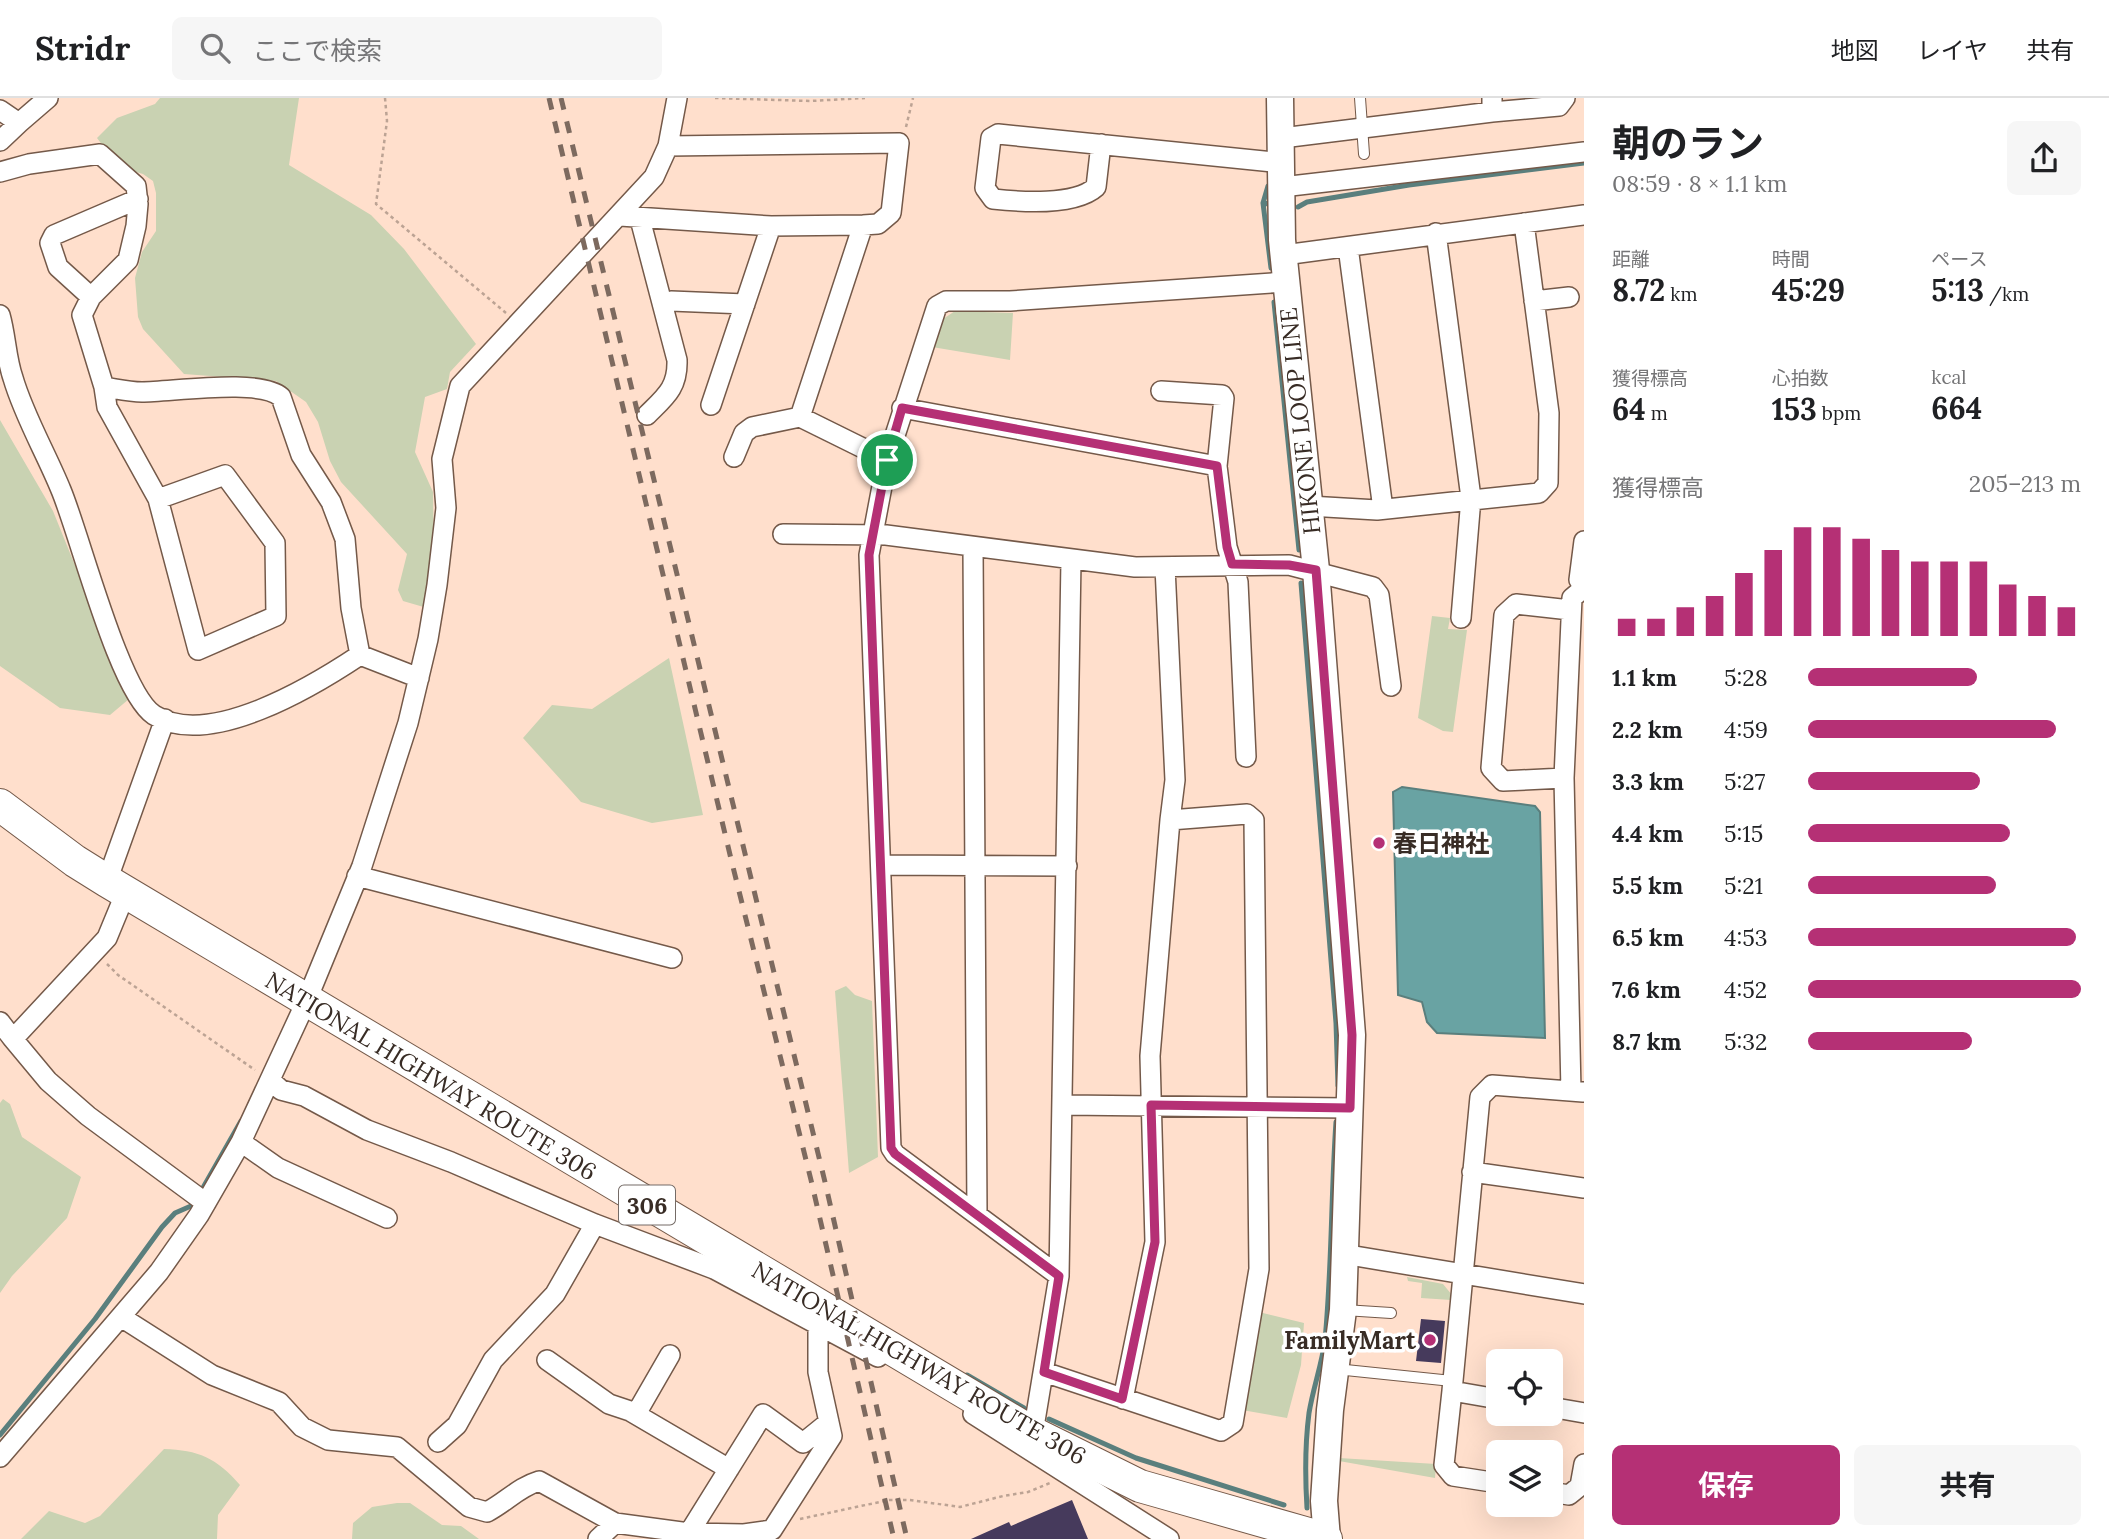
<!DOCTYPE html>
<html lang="ja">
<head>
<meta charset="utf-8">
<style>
  body { margin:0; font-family:Lora,"Noto Sans JP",serif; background:#f6f6f6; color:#202124; height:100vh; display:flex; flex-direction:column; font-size:26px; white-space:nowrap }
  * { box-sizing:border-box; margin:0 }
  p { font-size:23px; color:#757577 }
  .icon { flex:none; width:38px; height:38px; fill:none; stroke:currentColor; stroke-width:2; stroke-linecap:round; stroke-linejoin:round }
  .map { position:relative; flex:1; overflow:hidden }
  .sheet { display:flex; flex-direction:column; background:#fff; width:525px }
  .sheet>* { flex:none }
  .fabs { position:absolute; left:1486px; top:1251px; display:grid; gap:14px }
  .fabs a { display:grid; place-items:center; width:77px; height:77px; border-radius:10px; background:#fff; box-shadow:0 7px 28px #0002; font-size:35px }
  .pin { position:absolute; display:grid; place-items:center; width:60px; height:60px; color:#fff; margin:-30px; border:4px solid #fff; border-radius:50%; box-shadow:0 2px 7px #0007 }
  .round { display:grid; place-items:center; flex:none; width:74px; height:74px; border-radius:10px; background:#f6f6f6 }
  .overview { display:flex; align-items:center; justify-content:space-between; height:119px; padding:0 28px }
  h1 { font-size:38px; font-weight:700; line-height:52px }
  .figures { display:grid; grid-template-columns:repeat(3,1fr); gap:10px; height:119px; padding:7px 28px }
  .figures div { display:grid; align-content:center }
  .figures b { font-size:30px; font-weight:700 }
  .figures small { font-size:19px; font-weight:400 }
  .figures p { font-size:19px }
  .chart { height:196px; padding:14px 28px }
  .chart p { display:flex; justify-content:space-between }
  .chart svg { width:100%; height:126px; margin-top:7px; stroke:#b53075; stroke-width:6 }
  .action { display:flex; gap:14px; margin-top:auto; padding:14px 28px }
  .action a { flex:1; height:80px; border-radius:10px; background:#b53075; color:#fff; font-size:28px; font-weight:700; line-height:80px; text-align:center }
  .action a+a { background:#f6f6f6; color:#202124 }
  ul { padding:0 28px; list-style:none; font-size:23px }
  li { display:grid; grid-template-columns:112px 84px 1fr; align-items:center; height:52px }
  li i { height:18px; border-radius:9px; background:#b53075 }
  header { display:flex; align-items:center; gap:42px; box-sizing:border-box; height:98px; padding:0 35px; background:#fff; border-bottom:2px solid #e0e0e0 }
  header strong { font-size:33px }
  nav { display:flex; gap:38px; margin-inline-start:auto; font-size:24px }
  .search { width:490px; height:63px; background:#f6f6f6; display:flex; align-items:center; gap:18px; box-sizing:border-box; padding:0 24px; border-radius:10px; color:#757577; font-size:26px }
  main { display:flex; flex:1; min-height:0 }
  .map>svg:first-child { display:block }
  .green { fill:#c9d2b2 }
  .water { fill:#69a3a3; stroke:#5a7f7d; stroke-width:2 }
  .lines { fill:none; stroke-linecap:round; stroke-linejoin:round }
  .stream { stroke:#5a7f7d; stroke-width:5 }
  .building { fill:#463a5c }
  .service-casing { stroke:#745949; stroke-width:12 }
  .minor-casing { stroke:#745949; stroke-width:22 }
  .secondary-casing { stroke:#745949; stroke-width:29 }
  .trunk-casing { stroke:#745949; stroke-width:34 }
  .path { stroke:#bca394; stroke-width:2.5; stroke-dasharray:3.5 3.5; stroke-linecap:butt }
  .service { stroke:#fff; stroke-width:10 }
  .minor { stroke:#fff; stroke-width:19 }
  .secondary { stroke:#fff; stroke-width:26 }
  .trunk { stroke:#fff; stroke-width:32 }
  .rail { stroke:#7d6a5f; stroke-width:5; stroke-dasharray:12 12; stroke-linecap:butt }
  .route-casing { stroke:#fff; stroke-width:14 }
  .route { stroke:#b53075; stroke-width:9 }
  .poi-dot { fill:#b53075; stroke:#fff; stroke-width:2.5 }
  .labels { text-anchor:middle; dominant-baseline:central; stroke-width:7; stroke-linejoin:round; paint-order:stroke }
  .shield { fill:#fff; stroke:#746b66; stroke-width:2 }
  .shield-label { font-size:23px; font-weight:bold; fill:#382c25 }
  .street-label { font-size:24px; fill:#382c25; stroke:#fff }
  .poi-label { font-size:24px; font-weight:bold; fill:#382c25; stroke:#fff; text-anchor:start }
</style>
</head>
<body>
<header>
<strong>Stridr</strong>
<div class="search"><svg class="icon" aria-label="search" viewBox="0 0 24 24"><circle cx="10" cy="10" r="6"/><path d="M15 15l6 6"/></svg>ここで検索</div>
<nav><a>地図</a><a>レイヤ</a><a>共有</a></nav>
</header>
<main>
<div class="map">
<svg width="1584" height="1441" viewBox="0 0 1584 1441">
  <rect width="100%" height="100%" fill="#ffdfcc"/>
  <path class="green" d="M 160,0 L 299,0 L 289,67 L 371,117 L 404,151 L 476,246 L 450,274 L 447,291 L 425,299 L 415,354 L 433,394 L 434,456 L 427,510 L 403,503 L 398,492 L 407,456 L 341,384 L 330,363 L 318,324 L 306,304 L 276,283 L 184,276 L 143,231 L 138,219 L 135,180 L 142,154 L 156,133 L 156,95 L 153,83 L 143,76 L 119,69 L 97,40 L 117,20 L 155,6 Z
    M 955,213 L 1013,215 L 1010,262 L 932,249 L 943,221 Z
    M 0,322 L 53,413 L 129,601 L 110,617 L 60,610 L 0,568 Z
    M 1432,518 L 1450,520 L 1448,531 L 1467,532 L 1453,634 L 1443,633 L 1418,620 Z
    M 669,560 L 703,717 L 652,725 L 581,704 L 523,640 L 552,607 L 592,611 Z
    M 846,888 L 855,897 L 872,903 L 878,1059 L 849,1075 L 835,893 Z
    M 3,1001 L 10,1006 L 22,1039 L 81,1079 L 67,1120 L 12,1178 L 0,1195 L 0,1005 Z
    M 1407,1179 L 1443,1186 L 1452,1197 L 1451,1202 L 1421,1200 L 1422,1185 L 1408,1183 Z
    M 1259,1214 L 1304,1225 L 1301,1267 L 1287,1320 L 1242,1312 Z
    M 164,1351 C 198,1352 217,1360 240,1387 L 218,1417 L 217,1441 L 21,1441 L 49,1413 L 85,1425 L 100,1418 Z
    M 1339,1360 L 1436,1366 L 1435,1380 L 1339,1363 Z
    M 397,1405 L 410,1405 L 442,1427 L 461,1428 L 479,1441 L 352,1441 L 353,1425 L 372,1409 Z"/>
  <path class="water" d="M 1402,689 L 1535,708 L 1540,714 L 1545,940 L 1437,935 L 1427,924 L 1422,904 L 1398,897 L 1393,694 Z"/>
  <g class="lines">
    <path class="stream" d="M 1263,105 L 1268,88
      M 1269,106 L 1263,105 L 1271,170
      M 1298,109 L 1307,104 L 1409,87 L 1584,65
      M 1274,204 L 1299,452
      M 1301,485 L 1336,925 L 1338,988
      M 967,1277 L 1024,1310
      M 1049,1321 L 1136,1360 L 1284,1407
      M 0,1337 L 95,1221 L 162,1129 L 175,1115 L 191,1108 L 196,1102 L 241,1023
      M 1307,1410 C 1305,1378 1305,1346 1309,1315 C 1313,1290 1322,1266 1325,1242 C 1332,1169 1331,1096 1336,1024"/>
  </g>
  <path class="building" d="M 1421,1221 L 1445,1223 L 1441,1265 L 1416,1263 Z
    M 1072,1402 L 1088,1441 L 971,1441 L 1009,1424 L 1011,1428 Z"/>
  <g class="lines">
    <g class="service-casing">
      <path id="service" d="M 1360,0 L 1364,56
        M 1344,1212 L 1391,1215
        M 1336,1271 L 1452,1283"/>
    </g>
    <g class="minor-casing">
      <path id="minor" d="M 1492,0 L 1492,14 L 1559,8 L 1565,0
        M 0,12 L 19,25 L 0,43
        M 19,25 L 48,0
        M 1282,40 L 1492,14
        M 1101,46 L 1096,89 C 1075,108 1020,104 993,101 L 985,90 L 991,40 L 998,36 L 1283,65
        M 0,74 L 29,66 L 100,56 L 136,88 L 138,106 L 136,128 L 128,162 L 91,199 L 82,217 L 104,289 C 117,291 129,294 142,294 C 172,294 260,280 281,299 L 301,357 L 331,404 L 345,441 L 351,510 L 360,557
        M 1282,89 L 1584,54
        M 620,118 L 771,128 L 863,127 L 878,126 L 891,115 L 899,45 L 668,48
        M 640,121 L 677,262 C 678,290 665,299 647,317
        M 863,127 L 800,319 L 887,362
        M 1436,135 L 1471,400 L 1461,520
        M 1348,149 L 1383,411
        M 1284,157 L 1584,117
        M 91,199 L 58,169 L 50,145 L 54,137 L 138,101
        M 671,203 L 745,206
        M 1534,203 L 1569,199
        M 0,217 C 6,238 6,260 13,280 C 24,318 46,355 61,392 C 80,437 119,594 154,617 C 209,652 315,587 360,557
        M 104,289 L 107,309 L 158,401 L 198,552 L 276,518 L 275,445 L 225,377 L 158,401
        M 1161,293 L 1222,297 L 1224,300 L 1217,368
        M 711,307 L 771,128
        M 902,310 L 1217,368 L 1227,449 L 1238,484 L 1246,659
        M 734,359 L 744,335 L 752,329 L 800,319
        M 1309,408 L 1377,412 L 1539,395 L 1548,385 L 1549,315 L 1524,125
        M 783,436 L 886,437 L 1135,469 L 1289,467 L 1373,489 L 1379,497 L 1391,588
        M 1584,443 L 1579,482 L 1584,489
        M 973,449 L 977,1117
        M 360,557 L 419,580
        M 1564,680 L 1503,683 L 1491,670 L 1504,517 L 1516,506 L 1570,512
        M 881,767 L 1067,768
        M 357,778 L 672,860
        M 107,783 L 165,621
        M 0,924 L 13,941 L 107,840 L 126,794
        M 13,941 L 48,983 L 88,1018 L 206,1105
        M 270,982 L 281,992 L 304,998 L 367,1032 L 451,1064 L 595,1126 L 714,1171 L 878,1259
        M 1571,993 L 1564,680 L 1572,500 L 1584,490
        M 1064,1007 L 1350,1010
        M 241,1044 L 278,1070 L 387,1120
        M 1472,1074 L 1584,1090
        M 1343,1156 L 1584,1196
        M 1059,1178 L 895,1056 L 891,1050 L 869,457 L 887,362 L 937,208 L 946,203 L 1010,203 L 1286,184
        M 121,1219 L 212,1277 L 279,1304 L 302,1329 L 328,1342 L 397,1349 L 469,1409 L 487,1414 C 506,1404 519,1389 539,1383 L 615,1425 L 689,1435 L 744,1436 L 772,1432 L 832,1338 L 818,1274 L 818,1228
        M 547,1262 L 609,1306 L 630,1313 L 729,1371
        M 1044,1274 L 1221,1333 L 1233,1325 L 1259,1171 L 1254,722 L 1247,716 L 1170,722 L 1175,682 L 1165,469
        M 1452,1293 L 1444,1367 L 1453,1378 L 1498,1385
        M 1123,1301 L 1155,1144 L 1150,958 L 1170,722
        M 1498,1301 L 1452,1293 L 1480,999 L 1492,987 L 1583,994
        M 1550,1309 L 1584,1315
        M 636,1316 L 670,1257
        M 973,1316 L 1169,1441
        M 1033,1335 L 1059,1178 L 1071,462
        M 438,1344 L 457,1327 L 493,1262 L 555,1196 L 595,1126
        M 0,1359 L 159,1174 L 199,1117 L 241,1044 L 306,904 L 362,768 L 408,625 L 428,541 L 437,487 L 446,410 L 442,361 L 460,288 L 654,79 L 668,48 L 677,0
        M 1550,1394 L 1569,1397 L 1580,1388 L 1584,1366
        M 689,1435 L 763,1316 L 803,1345 L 829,1324
        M 598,1441 L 615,1425"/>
    </g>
    <g class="secondary-casing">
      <path id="secondary" d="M 1280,0 L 1282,142 L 1316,472 L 1352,937 L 1343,1212 L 1330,1312 L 1324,1403 L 1327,1441"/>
    </g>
    <g class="trunk-casing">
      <path id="trunk" d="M 0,707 L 75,763 L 107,783 L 1033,1335 L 1140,1388 L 1326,1441"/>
    </g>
    <path class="path" d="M 385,0 L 387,23 L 376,106 L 506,215
      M 715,0 L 810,3 L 865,0
      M 906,29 L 913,0
      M 107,866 L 118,877 L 255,972
      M 800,1421 L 889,1402 L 910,1402 L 960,1409 L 1003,1398 L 1028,1394 L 1050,1385"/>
    <use href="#service" class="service"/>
    <use href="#minor" class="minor"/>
    <use href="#secondary" class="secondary"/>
    <use href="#trunk" class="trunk"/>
    <path class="rail" d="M 549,0 L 732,765 L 811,1082 L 894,1441
      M 561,0 L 825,1084 L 907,1441"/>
  </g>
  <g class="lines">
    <g class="route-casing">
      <path id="route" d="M 902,310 L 1217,368 L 1227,449 L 1232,466 L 1289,467 L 1316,472 L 1352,937 L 1350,1010 L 1151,1007 L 1155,1144 L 1122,1301 L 1044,1274 L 1059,1178 L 895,1056 L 891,1050 L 869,457 L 887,362 Z"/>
    </g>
    <use href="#route" class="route"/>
  </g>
  <g class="poi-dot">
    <circle cx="1379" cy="745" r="7"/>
    <circle cx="1430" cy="1242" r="7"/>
  </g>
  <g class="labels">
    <rect class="shield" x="619" y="1087.5" width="56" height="39" rx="5"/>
    <g class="shield-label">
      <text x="647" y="1107">306</text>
    </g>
    <g class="street-label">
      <text transform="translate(1300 323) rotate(-96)">HIKONE LOOP LINE</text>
      <text transform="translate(431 978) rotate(31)">NATIONAL HIGHWAY ROUTE 306</text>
      <text transform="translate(919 1265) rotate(30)">NATIONAL HIGHWAY ROUTE 306</text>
    </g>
    <g class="poi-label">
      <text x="1393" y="745">春日神社</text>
      <text x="1416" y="1242" text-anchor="end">FamilyMart</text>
    </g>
  </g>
</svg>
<div class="fabs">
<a><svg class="icon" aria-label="locate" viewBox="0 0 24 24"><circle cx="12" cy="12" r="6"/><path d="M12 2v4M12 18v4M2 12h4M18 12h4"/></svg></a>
<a><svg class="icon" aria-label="layers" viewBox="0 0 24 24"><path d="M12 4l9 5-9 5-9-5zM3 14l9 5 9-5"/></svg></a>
</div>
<div class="pin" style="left:887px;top:362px;background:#1e9e55"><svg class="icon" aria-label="arrive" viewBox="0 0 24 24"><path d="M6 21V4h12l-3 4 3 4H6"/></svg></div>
</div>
<section class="sheet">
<div class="overview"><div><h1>朝のラン</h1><p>08:59 · 8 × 1.1 km</p></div><a class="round"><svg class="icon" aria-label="share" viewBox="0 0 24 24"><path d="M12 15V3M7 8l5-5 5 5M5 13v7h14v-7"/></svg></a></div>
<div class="figures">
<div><p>距離</p><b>8.72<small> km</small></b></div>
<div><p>時間</p><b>45:29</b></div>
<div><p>ペース</p><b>5:13<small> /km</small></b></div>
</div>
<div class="figures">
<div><p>獲得標高</p><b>64<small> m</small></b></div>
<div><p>心拍数</p><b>153<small> bpm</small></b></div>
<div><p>kcal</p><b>664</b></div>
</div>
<div class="chart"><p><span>獲得標高</span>205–213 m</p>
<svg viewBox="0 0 160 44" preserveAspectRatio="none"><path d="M5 44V38M15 44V38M25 44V34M35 44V30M45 44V22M55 44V14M65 44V6M75 44V6M85 44V10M95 44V14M105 44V18M115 44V18M125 44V18M135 44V26M145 44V30M155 44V34"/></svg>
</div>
<ul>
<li><b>1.1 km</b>5:28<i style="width:62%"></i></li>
<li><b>2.2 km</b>4:59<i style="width:91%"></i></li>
<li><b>3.3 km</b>5:27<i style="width:63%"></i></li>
<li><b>4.4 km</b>5:15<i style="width:74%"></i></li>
<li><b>5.5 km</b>5:21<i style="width:69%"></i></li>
<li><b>6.5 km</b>4:53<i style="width:98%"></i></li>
<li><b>7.6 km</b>4:52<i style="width:100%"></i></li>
<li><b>8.7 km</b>5:32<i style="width:60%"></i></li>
</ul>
<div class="action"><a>保存</a><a>共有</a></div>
</section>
</main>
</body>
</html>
